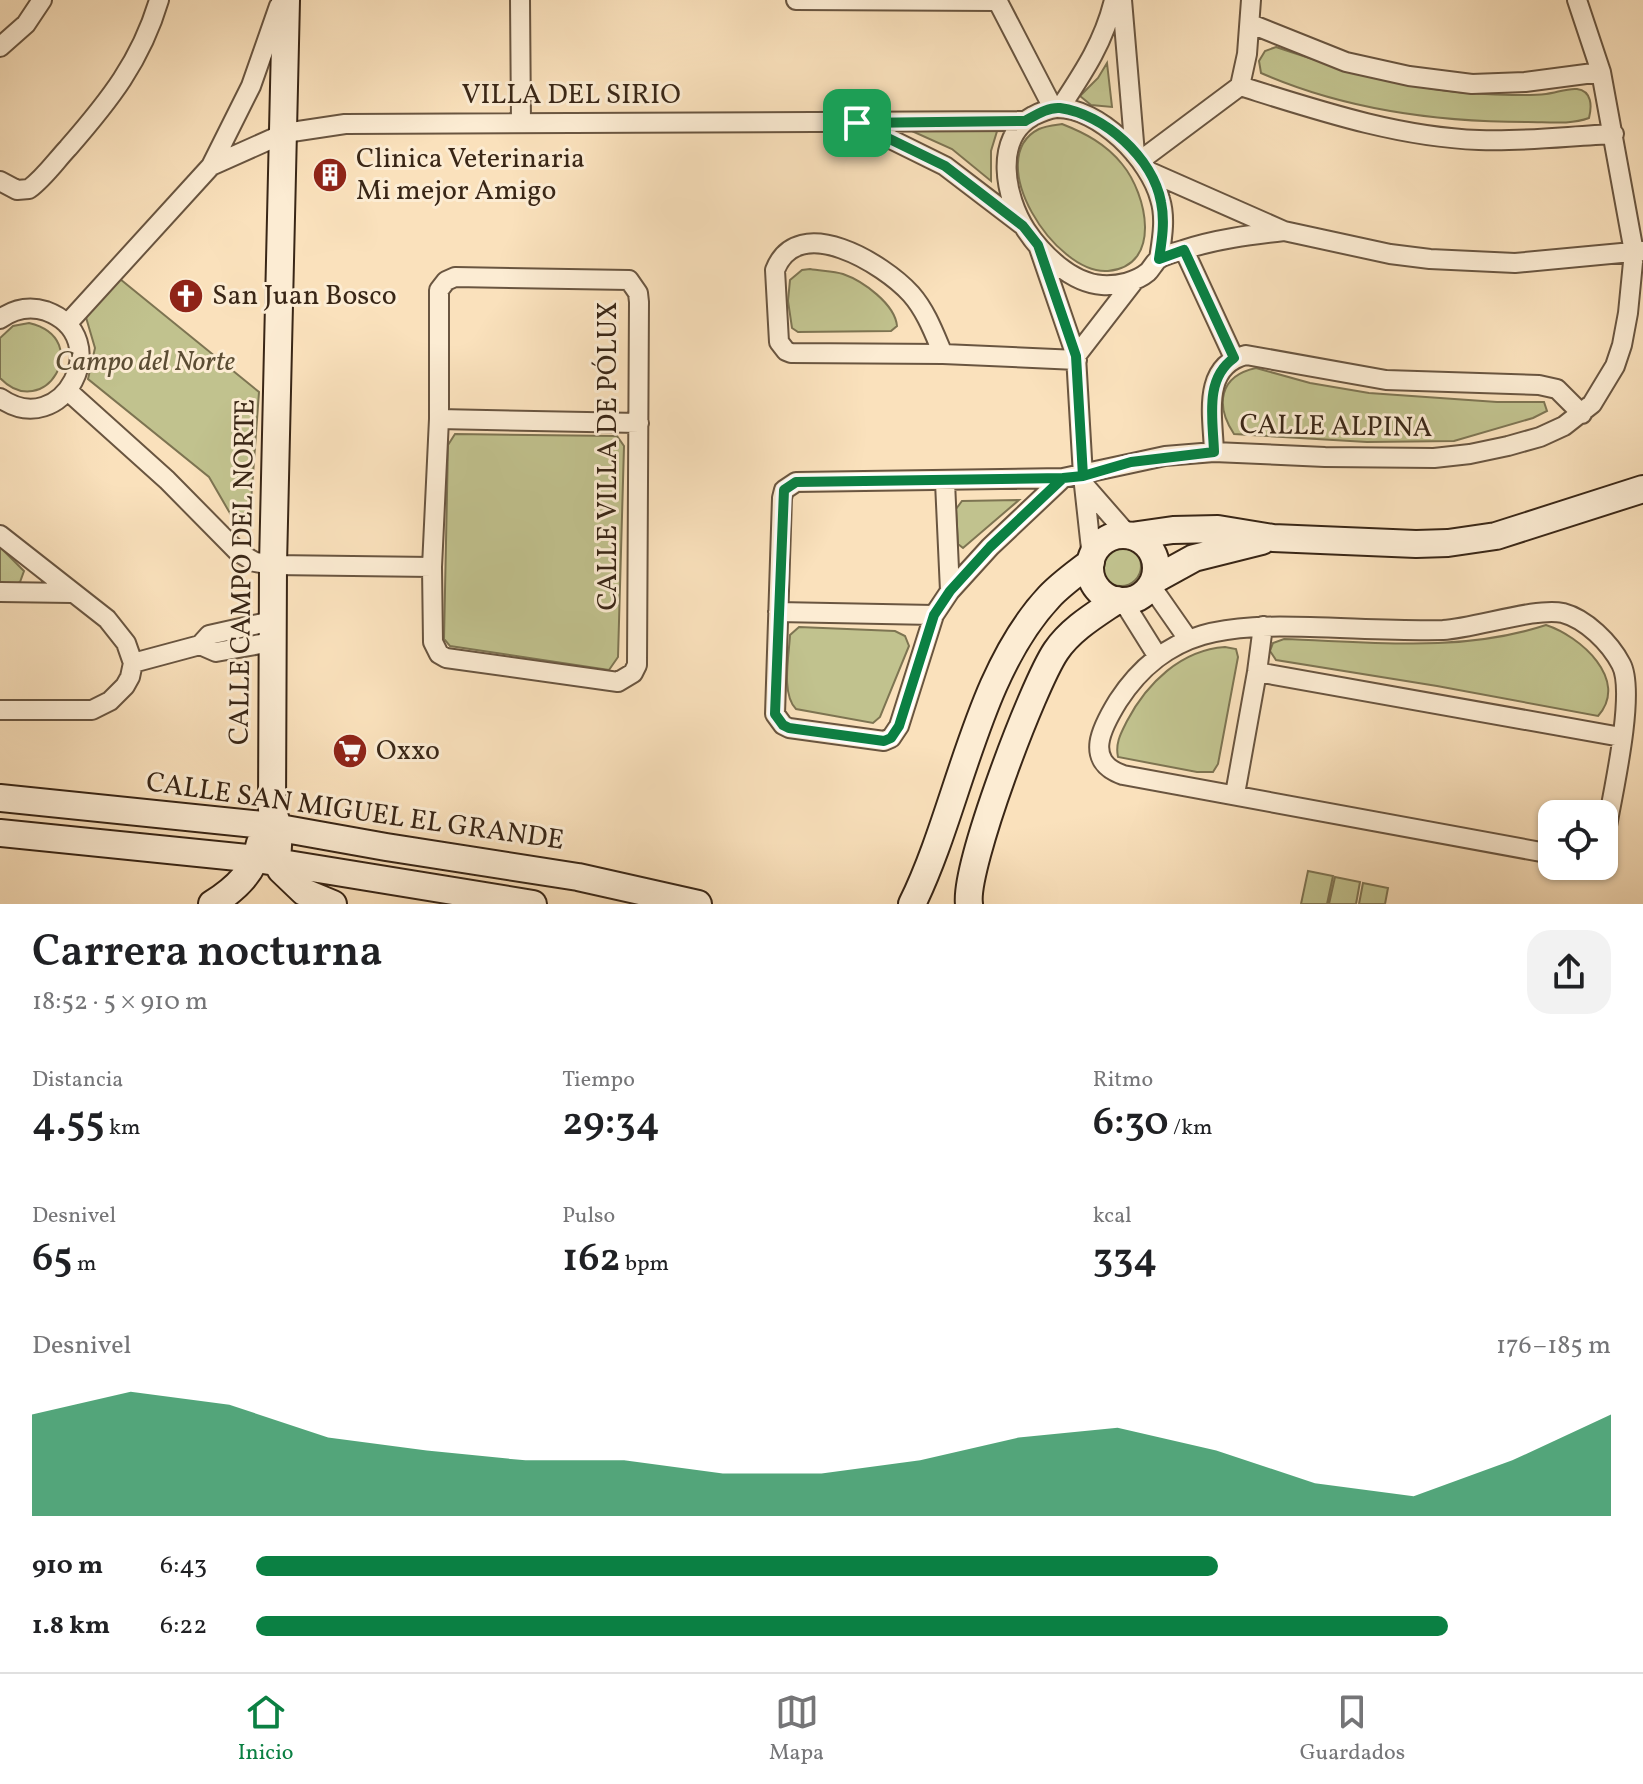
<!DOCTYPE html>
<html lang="es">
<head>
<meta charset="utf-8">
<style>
  body { margin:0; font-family:Vollkorn,serif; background:#f2f2f2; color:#202124; height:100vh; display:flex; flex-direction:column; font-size:30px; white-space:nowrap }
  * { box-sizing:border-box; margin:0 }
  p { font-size:26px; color:#757577 }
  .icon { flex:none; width:44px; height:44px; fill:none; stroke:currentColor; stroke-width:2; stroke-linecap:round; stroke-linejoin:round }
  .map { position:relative; height:904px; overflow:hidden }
  .sheet { display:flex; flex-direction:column; background:#fff; flex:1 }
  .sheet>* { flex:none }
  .buttons { position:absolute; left:1538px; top:800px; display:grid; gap:16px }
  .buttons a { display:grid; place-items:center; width:80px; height:80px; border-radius:16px; background:#fff; box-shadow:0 2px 6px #0004; font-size:40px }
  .pin { position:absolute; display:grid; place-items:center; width:68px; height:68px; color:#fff; margin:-34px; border-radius:16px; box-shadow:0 4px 12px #0006 }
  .round { display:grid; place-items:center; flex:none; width:84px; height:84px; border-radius:24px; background:#f2f2f2 }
  .headline { display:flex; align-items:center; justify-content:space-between; height:136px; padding:0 32px }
  h1 { font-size:44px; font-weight:600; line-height:60px }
  .figures { display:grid; grid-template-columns:repeat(3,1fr); gap:12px; height:136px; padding:8px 32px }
  .figures div { display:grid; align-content:center }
  .figures b { font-size:40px; font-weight:600 }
  .figures small { font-size:22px; font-weight:400 }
  .figures p { font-size:22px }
  .chart { height:224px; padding:16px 32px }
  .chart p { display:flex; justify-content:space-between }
  .chart svg { width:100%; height:144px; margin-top:8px; fill:#0b8043; opacity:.7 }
  ul { padding:0 32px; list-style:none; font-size:26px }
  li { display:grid; grid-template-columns:128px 96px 1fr; align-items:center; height:60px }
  li i { height:20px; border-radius:10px; background:#0b8043 }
  .tabs { display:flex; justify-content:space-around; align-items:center; height:112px; border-top:2px solid #e0e0e0; background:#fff; font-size:22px; color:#757577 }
  .tabs a { display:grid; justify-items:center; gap:4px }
  .tabs .current { color:#0b8043 }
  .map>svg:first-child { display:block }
  .green { fill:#c1c28e; stroke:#7d7452; stroke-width:2 }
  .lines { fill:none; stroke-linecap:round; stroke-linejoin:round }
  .street-casing { stroke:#695540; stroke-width:22 }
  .secondary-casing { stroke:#392616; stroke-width:30 }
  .street { stroke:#fcecd3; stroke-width:18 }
  .secondary { stroke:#fcecd3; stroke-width:26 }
  .route-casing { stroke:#fff; stroke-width:16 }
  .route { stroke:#0b8043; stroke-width:10 }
  .labels { text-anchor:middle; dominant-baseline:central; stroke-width:6; stroke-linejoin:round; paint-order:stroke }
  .street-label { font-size:28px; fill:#392616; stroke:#fcecd3 }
  .poi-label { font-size:28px; fill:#392616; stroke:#fcecd3; text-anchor:start }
  .park-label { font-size:28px; font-style:italic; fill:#5b4d34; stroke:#fcecd3 }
</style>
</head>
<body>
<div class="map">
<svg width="1643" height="904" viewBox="0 0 1643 904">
  <rect width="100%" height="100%" fill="#fae1bc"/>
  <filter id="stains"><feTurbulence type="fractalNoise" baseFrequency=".0025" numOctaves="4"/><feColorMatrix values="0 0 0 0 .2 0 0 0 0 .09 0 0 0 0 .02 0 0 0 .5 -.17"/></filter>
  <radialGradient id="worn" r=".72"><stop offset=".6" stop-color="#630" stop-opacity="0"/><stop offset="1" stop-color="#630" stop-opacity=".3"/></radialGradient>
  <path class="green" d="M 1276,47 C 1344,70 1413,91 1485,94 C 1505,95 1526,96 1546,94 C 1556,93 1567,88 1577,89 C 1592,91 1592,106 1589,118 C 1570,125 1548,122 1528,122 C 1439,122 1343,109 1261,73 L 1259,61 L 1265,51 Z
    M 1107,63 L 1112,107 L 1091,105 L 1080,96 L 1098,78 Z
    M 1062,124 C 1085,133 1106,144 1122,164 C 1147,194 1163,266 1108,271 C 1055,275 981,158 1039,129 C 1045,126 1055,125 1062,124 Z
    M 903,127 L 998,128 L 991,151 L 991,181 L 952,149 Z
    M 810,269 C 821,271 833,271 843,274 C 863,281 895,304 897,326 L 891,331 L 798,332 L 792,328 L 788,301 L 790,280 L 802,270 Z
    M 120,279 L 259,392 L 251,502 L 246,513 L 231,515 L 209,477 L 88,379 L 95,348 L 85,314 Z
    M 29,323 C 96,339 44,424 0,378 L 0,338 L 13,326 Z
    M 1256,368 L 1310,383 L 1369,393 L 1497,402 L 1544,402 L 1547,411 L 1533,418 L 1454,441 L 1367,442 L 1234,434 C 1215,405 1219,376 1256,368 Z
    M 455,434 L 617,436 L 624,446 L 618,657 L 609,670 L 450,646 L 444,639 L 448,445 Z
    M 1019,500 L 963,548 L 958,544 L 956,509 L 962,501 Z
    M1101 566a20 20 0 1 1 40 0a20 20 0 1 1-40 0Z
    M 0,547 L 24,571 L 20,582 L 6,589 L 0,588 Z
    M 1546,625 C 1580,636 1630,680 1598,716 L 1437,686 L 1276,660 L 1270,651 L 1273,643 L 1284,639 C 1371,642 1461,653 1546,625 Z
    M 799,627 L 895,631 L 905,636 L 909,646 L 880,717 L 873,723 L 796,709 C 781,694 789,656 790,635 Z
    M 1225,647 L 1236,649 L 1238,657 L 1218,764 L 1213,772 L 1197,772 L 1118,757 C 1115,743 1121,733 1127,721 C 1147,683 1181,650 1225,647 Z
    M 1308,871 L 1333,876 L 1327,904 L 1301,904 Z
    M 1335,877 L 1360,882 L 1356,904 L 1329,904 Z
    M 1363,883 L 1388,888 L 1385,904 L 1359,904 Z"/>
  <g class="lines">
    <g class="street-casing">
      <path id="street" d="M 520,0 L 521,123
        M 796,0 L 997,1
        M 997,0 L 1053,108
        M 1122,0 L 1135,154
        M 1251,24 L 1346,62 L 1409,76 L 1472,84 L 1525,82 L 1601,72
        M 0,47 L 26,24 L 42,0
        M 1240,86 C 1317,110 1397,137 1479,140 C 1523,142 1569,136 1614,134
        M 1060,108 C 1083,73 1104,42 1114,0
        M 864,126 L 945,166 L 1021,224
        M 1141,160 L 1240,86 L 1247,54 L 1251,0
        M 211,166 L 285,133 L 345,124 L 1025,121
        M 1148,171 L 1284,231 L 1390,254 L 1430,259 L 1515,263 L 1643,251
        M 0,181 L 17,190 L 29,189 C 44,178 55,162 68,148 C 109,101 141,61 159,0
        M 1039,248 L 1076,356 L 1083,476 L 1092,558
        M 1184,250 L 1234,358
        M 1159,259 C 1162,239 1166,218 1160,199 C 1150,160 1099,107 1056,108 C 1048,109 1041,112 1033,116 C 993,138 1005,198 1026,230 C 1042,254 1071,283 1102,285 C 1118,286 1136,282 1148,272 C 1152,268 1155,261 1160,258 C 1166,255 1176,252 1183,250 C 1216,239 1250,235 1284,231
        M 0,319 C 14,309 30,306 46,311 C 117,337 63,442 0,398
        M 67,324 L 211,166 L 251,86 L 279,6
        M 943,354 C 934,333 926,311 911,294 C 884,264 798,211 775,270 L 779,342 L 786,351 L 791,353 L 943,354 L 1077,360
        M 1076,356 L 1134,281
        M 68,391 L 167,480 L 238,552 L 255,562 L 273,565 L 432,567 L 433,642 L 439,654 L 446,658 L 618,682 L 633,673 L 637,665 L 639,302 L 638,293 L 629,280 L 455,277 L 446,281 L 439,290 L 439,419 L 432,567
        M 439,419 L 639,423
        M 1214,452 C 1213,417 1201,366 1246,355 L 1386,380 L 1539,385 L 1557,389 L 1582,414
        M 1063,478 L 990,547 L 950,591 L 934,615 L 899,726 L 891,738 L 884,741 L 789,728 L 783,725 L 775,714 L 782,498 L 784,490 L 796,482 L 1063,478 L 1165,456 L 1214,452 L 1325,457 L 1434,458 L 1470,454 L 1508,446 L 1540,437 L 1564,426 L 1592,404 L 1615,366 L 1622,345 L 1628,313 L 1634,252 L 1601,72 L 1577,0
        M 945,482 L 950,591
        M 1086,487 L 1128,535
        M 0,535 L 107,619 L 126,643 L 133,663 L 130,677 L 125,686 L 110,701 L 92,710 L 0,710
        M 1151,586 L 1188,639
        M 0,592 L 72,593
        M 1123,601 L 1158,657
        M 778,612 L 934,615
        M 200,645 L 209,635 L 272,621
        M 133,663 L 200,645 L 216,652 L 272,642
        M 1257,672 L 1621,737
        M 1235,794 L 1257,672 L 1263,626
        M 1552,854 L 1123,775 C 1083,761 1102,727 1118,701 C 1167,626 1230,625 1310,627 C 1354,628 1399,631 1443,630 C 1476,628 1536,607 1563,613 C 1586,619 1610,643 1621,664 C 1637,693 1610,806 1604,842"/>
    </g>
    <g class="secondary-casing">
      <path id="secondary" d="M 286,0 L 273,565 L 272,810 L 279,828 L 277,863 L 281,870 L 304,892 L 333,904
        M1090 568a33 33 0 1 1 66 0a33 33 0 1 1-66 0Z
        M 1131,536 L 1173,530 L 1218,529 L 1273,538 L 1416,544 L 1448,543 L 1496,536 L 1643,489
        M 1154,580 L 1194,558 L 1262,541
        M 0,798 L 263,825 L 386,847 L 578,877 L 698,904
        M 0,833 L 257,859 L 533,904
        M 212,904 C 237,888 254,872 260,843
        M 912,904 C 959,809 976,675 1049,597 C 1061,584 1077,573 1091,562
        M 969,904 C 964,867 1033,685 1056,651 C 1071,629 1095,615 1117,600"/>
    </g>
    <use href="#street" class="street"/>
    <use href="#secondary" class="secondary"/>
  </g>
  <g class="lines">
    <g class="route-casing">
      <path id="route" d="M 857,123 L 945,166 L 1023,226 L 1038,245 L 1076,356 L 1083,476 L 1063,478 L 990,547 L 950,591 L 934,615 L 899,726 L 891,738 L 884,741 L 789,728 L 783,725 L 775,714 L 784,490 L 796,482 L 1063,478 L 1083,476 L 1131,462 L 1214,452 C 1213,419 1204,379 1234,358 L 1184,250 L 1159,259 C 1162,240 1165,221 1161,202 C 1153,158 1104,114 1060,108 C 1048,107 1036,115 1025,121 L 857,123"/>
    </g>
    <use href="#route" class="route"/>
  </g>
  <defs>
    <g id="building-disc" transform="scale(1.8)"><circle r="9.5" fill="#8f2418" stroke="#fcecd3"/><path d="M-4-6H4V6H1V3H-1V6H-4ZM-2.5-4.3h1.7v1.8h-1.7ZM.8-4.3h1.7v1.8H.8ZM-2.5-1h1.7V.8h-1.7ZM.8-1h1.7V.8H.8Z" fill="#fff"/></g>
    <g id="church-disc" transform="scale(1.8)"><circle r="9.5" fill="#8f2418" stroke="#fcecd3"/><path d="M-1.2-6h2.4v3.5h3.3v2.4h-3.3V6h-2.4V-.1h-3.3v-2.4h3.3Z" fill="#fff"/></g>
    <g id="supermarket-disc" transform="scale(1.8)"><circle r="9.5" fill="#8f2418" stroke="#fcecd3"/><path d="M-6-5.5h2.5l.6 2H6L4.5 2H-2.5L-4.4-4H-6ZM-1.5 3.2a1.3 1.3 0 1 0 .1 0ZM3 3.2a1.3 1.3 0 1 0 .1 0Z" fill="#fff"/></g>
  </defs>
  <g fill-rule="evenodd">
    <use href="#building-disc" x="330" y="175"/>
    <use href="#church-disc" x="186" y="296"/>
    <use href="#supermarket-disc" x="350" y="751"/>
  </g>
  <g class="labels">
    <g class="street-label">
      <text x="571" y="95">VILLA DEL SIRIO</text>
      <text transform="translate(1336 427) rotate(1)">CALLE ALPINA</text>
      <text transform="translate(608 456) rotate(-90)">CALLE VILLA DE PÓLUX</text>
      <text transform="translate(243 572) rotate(-89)">CALLE CAMPO DEL NORTE</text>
      <text transform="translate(355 812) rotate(8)">CALLE SAN MIGUEL EL GRANDE</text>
    </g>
    <g class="poi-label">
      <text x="356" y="159">Clinica Veterinaria<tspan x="356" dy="32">Mi mejor Amigo</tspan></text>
      <text x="212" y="296">San Juan Bosco</text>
      <text x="376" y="751">Oxxo</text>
    </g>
    <g class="park-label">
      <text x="145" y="362">Campo del Norte</text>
    </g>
  </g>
  <rect width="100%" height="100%" filter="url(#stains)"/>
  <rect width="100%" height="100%" fill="url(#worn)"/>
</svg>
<div class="buttons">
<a><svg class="icon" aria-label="locate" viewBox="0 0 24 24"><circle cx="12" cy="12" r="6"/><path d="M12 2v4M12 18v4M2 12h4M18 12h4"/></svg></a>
</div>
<div class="pin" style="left:857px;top:123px;background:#1e9e55"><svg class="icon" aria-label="arrive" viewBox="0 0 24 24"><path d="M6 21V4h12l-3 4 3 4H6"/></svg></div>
</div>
<section class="sheet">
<div class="headline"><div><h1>Carrera nocturna</h1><p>18:52 · 5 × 910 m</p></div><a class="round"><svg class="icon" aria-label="share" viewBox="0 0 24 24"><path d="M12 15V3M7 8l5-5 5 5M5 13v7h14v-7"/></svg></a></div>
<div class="figures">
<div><p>Distancia</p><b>4.55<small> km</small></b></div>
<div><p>Tiempo</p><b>29:34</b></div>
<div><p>Ritmo</p><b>6:30<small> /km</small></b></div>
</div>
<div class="figures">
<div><p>Desnivel</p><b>65<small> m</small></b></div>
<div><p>Pulso</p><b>162<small> bpm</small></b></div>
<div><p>kcal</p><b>334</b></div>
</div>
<div class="chart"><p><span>Desnivel</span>176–185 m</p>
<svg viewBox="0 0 160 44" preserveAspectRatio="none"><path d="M0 44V13L10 6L20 10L30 20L40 24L50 27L60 27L70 31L80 31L90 27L100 20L110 17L120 24L130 34L140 38L150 27L160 13V44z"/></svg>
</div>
<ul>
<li><b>910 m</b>6:43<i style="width:71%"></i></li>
<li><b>1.8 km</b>6:22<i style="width:88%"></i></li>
</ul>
</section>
<nav class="tabs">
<a class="current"><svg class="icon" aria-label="home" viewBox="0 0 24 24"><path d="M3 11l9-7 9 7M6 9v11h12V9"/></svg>Inicio</a>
<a><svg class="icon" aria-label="map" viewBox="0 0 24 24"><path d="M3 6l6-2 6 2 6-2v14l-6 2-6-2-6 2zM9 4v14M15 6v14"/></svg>Mapa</a>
<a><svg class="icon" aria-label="saved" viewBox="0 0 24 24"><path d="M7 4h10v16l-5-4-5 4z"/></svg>Guardados</a>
</nav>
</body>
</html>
